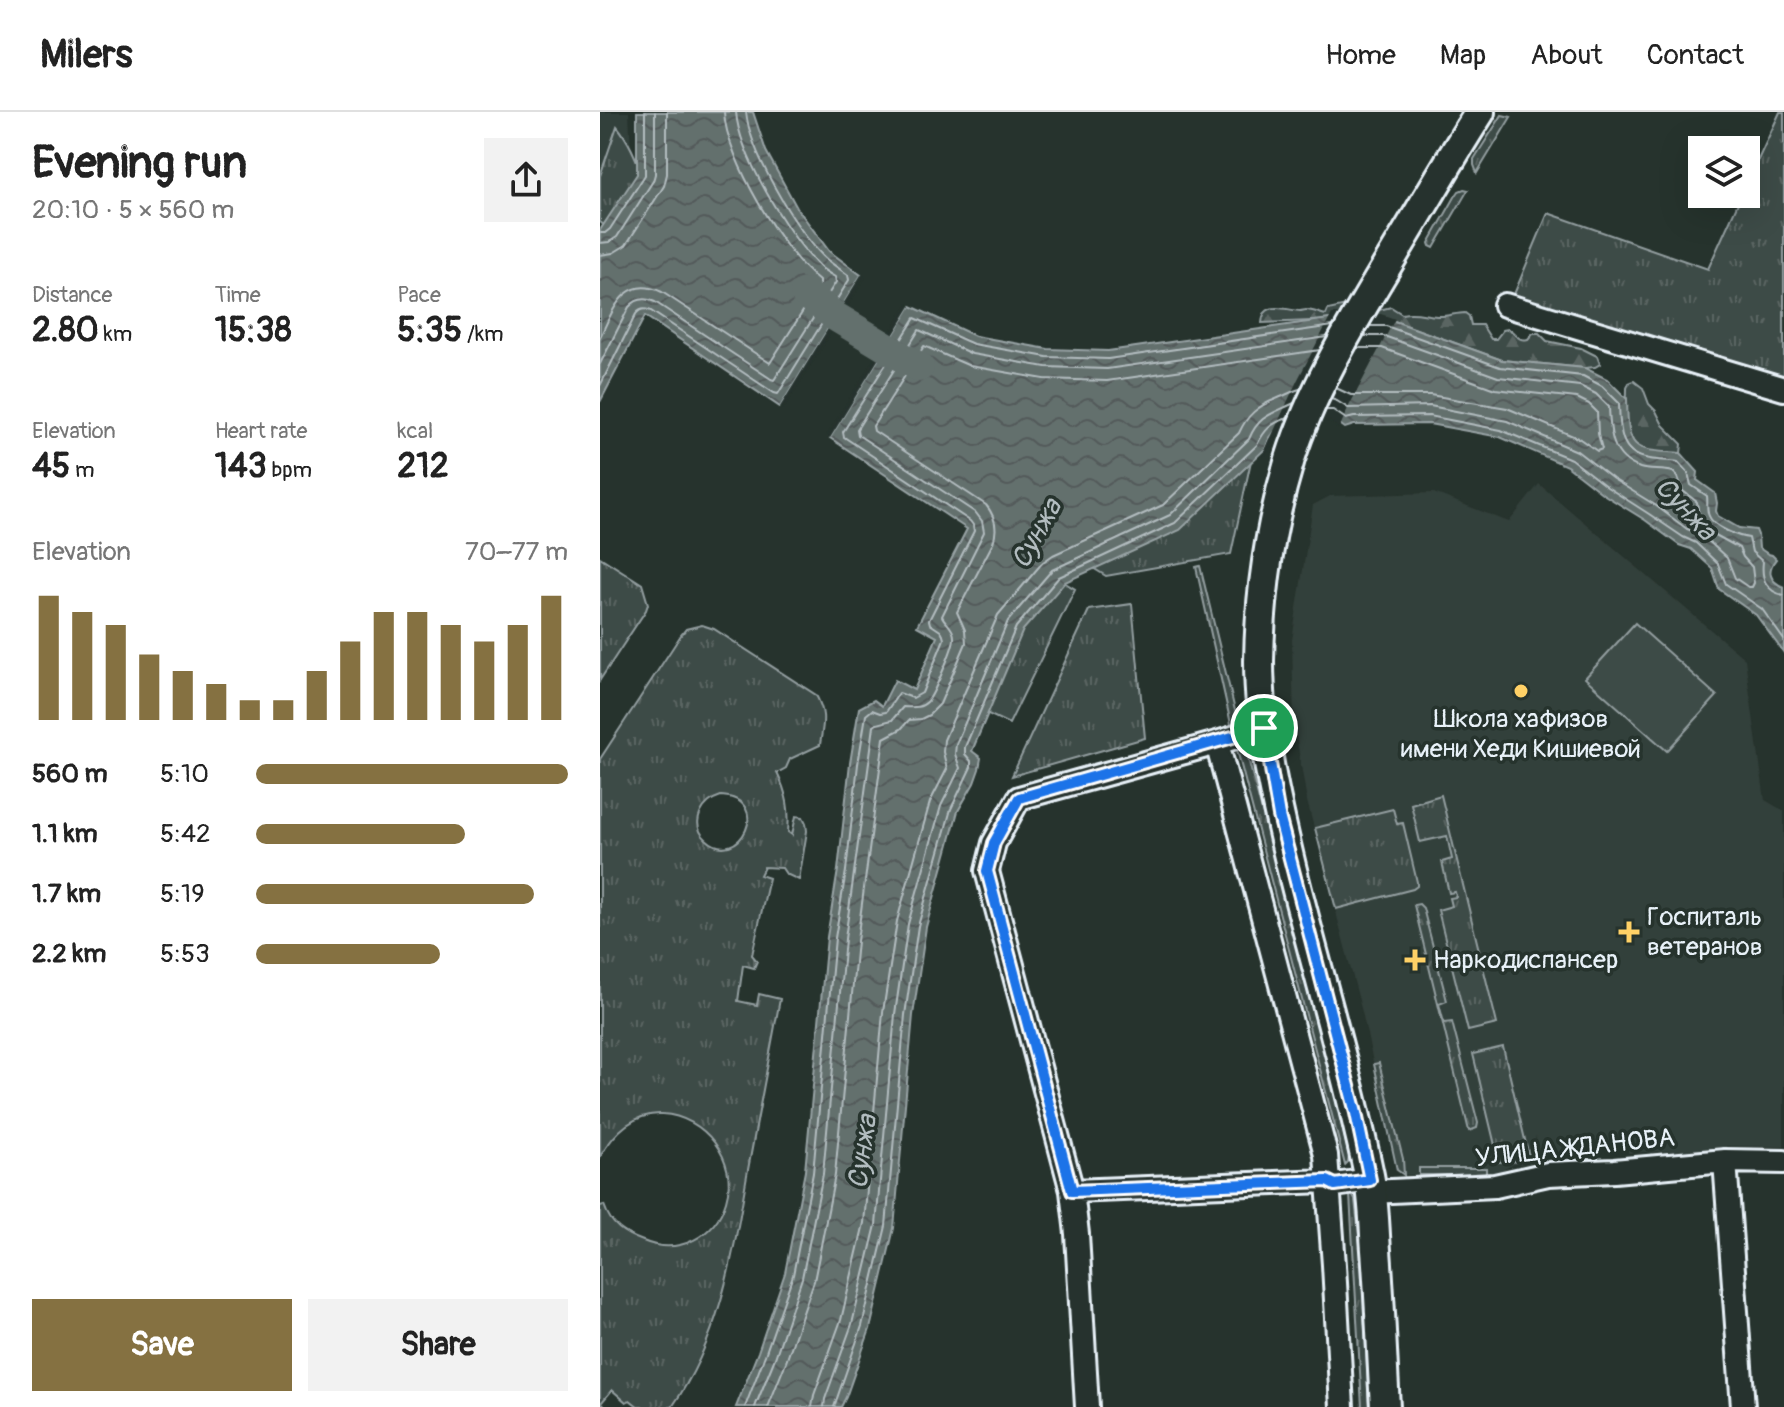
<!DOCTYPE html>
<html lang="en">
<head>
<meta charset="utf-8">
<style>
  body { margin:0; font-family:Pangolin,sans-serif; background:#f2f2f2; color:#222; height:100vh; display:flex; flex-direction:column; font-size:30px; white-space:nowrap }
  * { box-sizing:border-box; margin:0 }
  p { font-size:26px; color:#767676 }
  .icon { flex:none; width:44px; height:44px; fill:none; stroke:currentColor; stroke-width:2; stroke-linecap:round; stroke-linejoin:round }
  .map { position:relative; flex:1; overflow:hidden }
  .sheet { display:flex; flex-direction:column; background:#fff; width:600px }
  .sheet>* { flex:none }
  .fabs { position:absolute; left:1088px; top:24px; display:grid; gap:16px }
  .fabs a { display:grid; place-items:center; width:72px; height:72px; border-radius:0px; background:#fff; box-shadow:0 8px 32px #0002; font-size:40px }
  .pin { position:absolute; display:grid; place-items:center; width:68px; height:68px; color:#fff; margin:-34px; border:4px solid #fff; border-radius:50%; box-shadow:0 2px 8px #0007 }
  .round { display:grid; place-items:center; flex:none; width:84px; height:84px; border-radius:0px; background:#f2f2f2 }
  .headline { display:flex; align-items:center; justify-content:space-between; height:136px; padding:0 32px }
  h1 { font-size:44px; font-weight:700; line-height:60px }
  .stats { display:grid; grid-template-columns:repeat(3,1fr); gap:12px; height:136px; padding:8px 32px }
  .stats div { display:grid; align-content:center }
  .stats b { font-size:34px; font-weight:700 }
  .stats small { font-size:22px; font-weight:400 }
  .stats p { font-size:22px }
  .chart { height:224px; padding:16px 32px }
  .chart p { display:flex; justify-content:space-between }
  .chart svg { width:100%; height:144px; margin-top:8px; stroke:#857141; stroke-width:6 }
  .button { display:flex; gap:16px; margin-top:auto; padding:16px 32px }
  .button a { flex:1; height:92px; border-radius:0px; background:#857141; color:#fff; font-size:32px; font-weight:700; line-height:92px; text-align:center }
  .button a+a { background:#f2f2f2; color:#222 }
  ul { padding:0 32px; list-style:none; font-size:26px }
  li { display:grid; grid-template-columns:128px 96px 1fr; align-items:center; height:60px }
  li i { height:20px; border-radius:10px; background:#857141 }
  header { display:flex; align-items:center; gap:48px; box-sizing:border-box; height:112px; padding:0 40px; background:#fff; border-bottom:2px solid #e0e0e0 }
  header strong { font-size:38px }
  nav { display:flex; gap:44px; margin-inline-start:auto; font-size:28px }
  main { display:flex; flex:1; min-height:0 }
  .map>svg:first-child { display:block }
  .built { fill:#333f3a }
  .grass { fill:url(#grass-tufts); stroke:#939ea0; stroke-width:2; fill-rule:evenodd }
  .forest { fill:url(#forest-firs); stroke:#939ea0; stroke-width:2 }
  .pitch { fill:#3e4b47; stroke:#939ea0; stroke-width:2 }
  .water { fill:url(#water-waves); stroke:#98a3a5; stroke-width:2 }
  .pier { fill:#26332d }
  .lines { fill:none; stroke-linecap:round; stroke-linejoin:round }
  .shore { stroke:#b3bdc0; stroke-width:2 }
  .river { stroke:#636f6d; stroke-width:30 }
  .minor-casing { stroke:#e8f1f8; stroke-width:28 }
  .major-casing { stroke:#e8f1f8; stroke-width:34 }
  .minor { stroke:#26332d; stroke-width:22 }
  .major { stroke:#26332d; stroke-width:28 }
  .route-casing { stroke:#fff; stroke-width:16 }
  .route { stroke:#1a73e8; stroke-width:10 }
  .poi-dot { fill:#ffd166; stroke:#26332d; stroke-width:3 }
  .labels { text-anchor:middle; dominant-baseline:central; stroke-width:7; stroke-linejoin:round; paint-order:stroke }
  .poi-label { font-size:26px; fill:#e8f1f8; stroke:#26332d; text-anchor:start }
  .street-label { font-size:26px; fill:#e8f1f8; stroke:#26332d }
  .water-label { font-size:28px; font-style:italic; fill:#b3bdc0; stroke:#26332d }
</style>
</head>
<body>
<header>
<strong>Milers</strong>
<nav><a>Home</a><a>Map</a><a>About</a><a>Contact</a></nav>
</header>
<main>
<section class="sheet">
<div class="headline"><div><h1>Evening run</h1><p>20:10 · 5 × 560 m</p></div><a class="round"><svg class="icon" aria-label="share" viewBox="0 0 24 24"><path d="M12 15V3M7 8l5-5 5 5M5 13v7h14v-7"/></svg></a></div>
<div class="stats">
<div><p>Distance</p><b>2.80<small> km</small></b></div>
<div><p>Time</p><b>15:38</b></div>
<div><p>Pace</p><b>5:35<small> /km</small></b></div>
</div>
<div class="stats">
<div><p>Elevation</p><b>45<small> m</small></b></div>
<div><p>Heart rate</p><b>143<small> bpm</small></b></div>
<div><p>kcal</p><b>212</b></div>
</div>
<div class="chart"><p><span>Elevation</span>70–77 m</p>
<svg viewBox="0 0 160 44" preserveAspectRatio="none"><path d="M5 44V6M15 44V11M25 44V15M35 44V24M45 44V29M55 44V33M65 44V38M75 44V38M85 44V29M95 44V20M105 44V11M115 44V11M125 44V15M135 44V20M145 44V15M155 44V6"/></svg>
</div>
<ul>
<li><b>560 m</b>5:10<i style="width:100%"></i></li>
<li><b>1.1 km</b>5:42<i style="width:67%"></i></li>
<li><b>1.7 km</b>5:19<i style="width:89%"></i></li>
<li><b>2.2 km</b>5:53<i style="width:59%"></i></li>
</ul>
<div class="button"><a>Save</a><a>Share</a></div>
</section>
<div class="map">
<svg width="1184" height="1295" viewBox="0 0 1184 1295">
  <defs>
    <pattern id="grass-tufts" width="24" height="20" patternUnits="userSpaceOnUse" patternTransform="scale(2)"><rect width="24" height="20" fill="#3e4b47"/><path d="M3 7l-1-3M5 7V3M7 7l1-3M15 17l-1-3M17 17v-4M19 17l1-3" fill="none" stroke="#5a6562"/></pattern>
    <pattern id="forest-firs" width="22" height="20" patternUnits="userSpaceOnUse" patternTransform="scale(2)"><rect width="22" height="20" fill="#3e4b47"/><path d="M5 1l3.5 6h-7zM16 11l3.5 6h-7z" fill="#5a6562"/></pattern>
    <pattern id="water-waves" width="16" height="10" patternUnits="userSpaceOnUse" patternTransform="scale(2)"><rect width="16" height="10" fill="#636f6d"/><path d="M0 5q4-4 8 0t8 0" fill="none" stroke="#535a5a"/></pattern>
  </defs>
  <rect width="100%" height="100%" fill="#26332d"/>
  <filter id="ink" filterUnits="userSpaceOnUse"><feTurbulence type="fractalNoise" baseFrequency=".0125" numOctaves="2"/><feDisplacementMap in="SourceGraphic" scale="16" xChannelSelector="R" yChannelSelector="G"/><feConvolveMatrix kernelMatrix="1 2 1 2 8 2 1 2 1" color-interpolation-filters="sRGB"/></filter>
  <g filter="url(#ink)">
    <path class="built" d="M 0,0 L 29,0 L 32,60 L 0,104 Z
      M 939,372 L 1145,547 L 1165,688 L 1184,699 L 1184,1035 L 1127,1034 L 1127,1037 L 1028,1041 L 1028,1034 L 1010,1031 L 994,1033 L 994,1041 L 937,1043 L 936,1024 L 930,1049 L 914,1052 L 893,1063 L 804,1063 L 797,1058 L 762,900 L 707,689 L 694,611 L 692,528 L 713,393 L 730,384 L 834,381 L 909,410 Z"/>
    <path class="grass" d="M 1180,0 L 1184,0 L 1184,271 L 912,187 L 948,101 L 1108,157 L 1142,82 L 1146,82 L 1146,74 Z
      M 902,3 L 911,5 L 877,61 L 874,53 L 874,47 Z
      M 17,14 C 47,51 53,112 63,158 L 0,110 L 0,64 Z
      M 864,77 L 868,78 L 834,136 L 830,134 L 829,131 L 855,85 L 859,79 Z
      M 655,330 L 631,442 L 506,464 L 339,362 Z
      M 385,423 L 475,477 L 409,612 L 323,571 Z
      M 0,445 L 42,472 L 48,492 L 46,498 L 0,568 Z
      M 600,454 L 638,611 L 639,614 L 633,621 L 596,455 Z
      M 532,492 L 545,626 L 412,664 L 489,498 Z
      M 102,513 L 114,517 L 216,583 C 227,604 223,611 220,633 L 190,647 L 186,656 L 177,661 C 187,681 190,698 188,720 L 192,723 L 196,704 L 203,705 L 206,711 L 207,719 L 199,768 L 186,762 L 182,756 L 164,755 L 160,763 L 169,766 L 152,843 L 157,849 L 154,856 L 143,853 L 138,889 L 157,893 L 159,882 L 180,887 C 169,946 158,1004 147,1063 C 133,1144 120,1227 72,1295 L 39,1295 L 30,1288 L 26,1290 L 12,1278 L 1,1291 L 6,1295 L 0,1295 L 0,1094 L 4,1093 C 11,1114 24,1122 43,1129 C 78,1144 115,1125 126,1089 C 139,1048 104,1004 62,1002 C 33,1001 13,1022 0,1045 L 0,647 L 81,523 L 86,517 ZM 121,684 C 174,687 139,758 106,727 C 89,711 103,689 121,684 Z
      M 635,630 L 643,632 L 645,635 L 719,916 L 749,1044 L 748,1050 L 745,1053 Z
      M 841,683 L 897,912 L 868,919 L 838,798 L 852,794 L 850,786 L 856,785 L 855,780 L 849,781 L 842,750 L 852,747 L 847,724 L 820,730 L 811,692 Z
      M 793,697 L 797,712 L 803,711 L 817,770 L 817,774 L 813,777 L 736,797 L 715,716 Z
      M 819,792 L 823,796 L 847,889 L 839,892 L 844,911 L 852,910 L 878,1011 L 877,1016 L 869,1019 L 814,793 Z
      M 903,935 L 930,1049 L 899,1050 L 873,942 Z
      M 779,951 L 803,1047 L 804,1063 L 797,1058 L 774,952 Z
      M 819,1056 L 886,1056 L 886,1063 L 819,1063 Z
      M 750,1083 L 753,1084 L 755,1088 L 761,1140 L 769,1295 L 762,1295 Z"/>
    <path class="forest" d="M 755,192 L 775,199 L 791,195 L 802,202 C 815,199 824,203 837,204 C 846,205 856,201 865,201 L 869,204 L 871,213 L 882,213 L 891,227 L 896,227 L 903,218 L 908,217 C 917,220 916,230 928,227 L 933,221 L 939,221 L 947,229 L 981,236 L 997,244 L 1000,252 L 995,255 L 985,256 L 902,248 L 786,206 L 662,211 C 663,188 686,198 700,199 C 702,199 704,198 706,198 C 713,198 720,202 726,203 L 728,198 Z
      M 1034,269 L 1043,276 L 1049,292 L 1056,299 L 1063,313 L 1082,332 L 1081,341 C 1071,340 1059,341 1048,339 C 1021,333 1027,298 1027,276 L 1029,271 Z"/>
    <path class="pitch" d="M 1035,511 L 1117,584 L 1067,639 L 985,566 Z"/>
    <path class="water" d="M 37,0 L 153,0 L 166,39 L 197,96 L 229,139 L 261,163 L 180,295 L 45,204 L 0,290 L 0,118 L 37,62 Z
      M 311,194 L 375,224 L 448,237 L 508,239 L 729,207 L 786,206 L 902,248 L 985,256 L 1007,267 L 1027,287 C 1028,339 1032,338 1081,341 L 1098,360 L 1097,368 L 1115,381 L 1117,391 L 1116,399 L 1118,404 L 1139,416 L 1156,418 L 1158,423 L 1159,436 L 1168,442 L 1172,443 L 1176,447 C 1166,459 1170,470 1184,475 L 1184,541 L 1156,503 L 1119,477 L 1112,456 L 1091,437 L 1079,433 L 1045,408 L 1003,382 L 967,354 L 900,325 L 829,312 L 754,313 L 745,316 L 730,305 L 674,320 L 669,327 L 665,337 L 580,418 L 465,470 L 423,518 L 372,639 L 381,646 L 379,657 L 374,671 L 358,699 L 326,815 L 313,903 L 294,1116 L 270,1217 L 246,1285 L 241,1295 L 136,1295 L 158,1240 L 185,1161 L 205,1059 L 227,825 L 238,758 L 250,651 L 259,596 L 274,588 L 282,594 L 295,568 L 314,578 L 337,525 L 317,514 L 367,417 L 230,326 Z"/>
    <path class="pier" d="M 261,163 L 265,165 L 183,297 L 180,295 Z
      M 308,192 L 311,194 L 230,326 L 227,324 Z
      M 732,202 L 781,202 L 795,207 L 748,296 L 739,317 L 729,309 L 705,311 L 688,319 L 677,323 L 668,340 L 662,345 L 697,269 Z"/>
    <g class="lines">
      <path class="shore" d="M 0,121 L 5,121 L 10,117 L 45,63 L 45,0
        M 0,131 L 9,130 L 17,125 L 53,69 L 55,62 L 55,0
        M 0,143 L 13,141 L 26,133 L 64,74 L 67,62 L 67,0
        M 770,214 L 786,214 L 900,255 L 983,264 L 1002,274 L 1019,291 C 1020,313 1018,340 1045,346 C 1055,349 1068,348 1078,350 L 1088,361 L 1091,373 L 1107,384 C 1108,390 1106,398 1109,404 C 1113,415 1139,425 1149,426 L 1152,440 L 1163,450 C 1161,466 1166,480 1184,483
        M 0,225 C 13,199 24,162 62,180 L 170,251 L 219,174 L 219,169 C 183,141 126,46 124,0
        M 0,252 L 29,195 C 36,187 45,185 55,190 L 171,267 L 174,268 L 236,170 L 235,165 C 228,161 220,156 215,150 C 186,119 139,42 136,0
        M 0,274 L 36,202 C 40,197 45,196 51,199 L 174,281 L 178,282 L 249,168 L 248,163 C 240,157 230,151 223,144 C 194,115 150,40 146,0
        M 736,276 L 751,283 L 830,283 L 907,296 L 980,327 L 997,339 L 1002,337 L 998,322 L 997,300 L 989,292 L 977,286 L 895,277 L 782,236 L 757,236
        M 731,287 L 737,289 L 748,296 L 830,294 L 907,309 L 977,339 L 1013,367 L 1055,393 L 1087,417 L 1101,422 L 1105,420 L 1105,417 L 1099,405 L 1097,390 L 1083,379 L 1078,365 L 1073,360 C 1063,357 1050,359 1040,356 C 1011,346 1010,321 1009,295 L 996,282 L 980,274 L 898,265 L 784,224 L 764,224
        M 726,298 L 733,298 L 746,307 L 754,305 L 829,304 L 901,318 L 971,347 L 1007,375 L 1049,402 L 1083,425 L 1096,431 L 1118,452 L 1126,472 L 1162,497 L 1184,528
        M 1106,420 L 1110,420 L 1139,436 L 1143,445 L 1152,455 L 1154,471 L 1152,475 L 1148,475 L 1135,466 L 1127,446 L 1105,426 Z
        M 145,1295 L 165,1243 L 193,1163 L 213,1061 L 235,826 L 246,759 L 258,652 L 266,603 L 272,598 L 280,601 L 286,600 L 299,581 L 313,586 L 322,581 L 344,527 L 342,520 L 330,512 L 329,508 L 374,419 L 373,413 L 370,409 L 244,325 L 243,320 L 315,206 L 373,232 L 447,245 L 508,247 L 733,214
        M 155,1295 L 175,1246 L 202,1166 L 223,1062 L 245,827 L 274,614 L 277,612 L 292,608 L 303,595 C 311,595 320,597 327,590 C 333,584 355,533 354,525 C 354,515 345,511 342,504 L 384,420 L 382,409 L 376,401 L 258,323 L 257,317 L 319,218 L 372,242 L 446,255 L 507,257 L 727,225
        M 168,1295 L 186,1250 L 214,1169 L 235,1063 L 257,829 L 284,626 L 301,617 L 309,608 L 321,607 L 329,603 L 340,592 L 366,531 L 365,518 L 357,500 L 393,431 C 398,417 396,405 386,393 L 274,319 L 273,314 L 324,234 L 370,254 L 444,267 L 507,269 L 720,238
        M 212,1295 L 214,1283 L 241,1208 L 264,1111 L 283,900 L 297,809 L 330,690 L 347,657 L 343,640 L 344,628 L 398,503 L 443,450 L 453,443 L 563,393 L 639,321 C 647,303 658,294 676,287 C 684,284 692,279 700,277
        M 224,1295 L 225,1287 L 252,1212 L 276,1113 L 295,902 L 308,812 L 341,694 L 360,656 L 355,642 L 356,632 L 408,509 L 452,458 L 570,403 L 649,327 C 659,303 672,302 694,291
        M 234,1295 L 262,1214 L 286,1114 L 305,903 L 318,814 L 351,697 L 371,655 L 371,649 L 365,642 L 365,635 L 416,515 L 459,465 L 575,411 L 657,333 C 665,317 671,311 688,306"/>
      <path class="river" d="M 205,181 L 236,205 L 319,255"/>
      <g class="minor-casing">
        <path id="minor" d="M 905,193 L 1184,277
          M 617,631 L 664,616
          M 1125,1049 L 1143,1295
          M 472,1079 L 727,1069 L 735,1073 L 770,1068
          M 771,1080 L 895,1074 L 948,1062 L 1014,1059 L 1125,1049 L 1184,1050
          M 487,1295 L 477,1122 L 472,1079 L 387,759 L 394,731 L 419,686 L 617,631 L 726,1043 L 734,1153 L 742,1295"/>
      </g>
      <g class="major-casing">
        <path id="major" d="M 785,1295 C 782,1243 780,1190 776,1138 C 774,1113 774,1087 769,1063 C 748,960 717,860 692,758 C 676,691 659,619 659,549 C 660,481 670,413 690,347 C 712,277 751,214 788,152 C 819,101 848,50 880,0"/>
      </g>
      <use href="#minor" class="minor"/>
      <use href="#major" class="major"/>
    </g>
  </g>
  <g class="lines" filter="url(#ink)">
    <g class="route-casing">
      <path id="route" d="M 664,616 L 679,704 L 756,1001 L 770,1068 L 735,1073 L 727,1069 L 472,1079 L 387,759 L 394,731 L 419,686 Z"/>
    </g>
    <use href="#route" class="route"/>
  </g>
  <g class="poi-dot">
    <circle cx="921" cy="579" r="8"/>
    <path d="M1025 808h8v8h8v8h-8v8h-8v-8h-8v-8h8z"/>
    <path d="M811 836h8v8h8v8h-8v8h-8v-8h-8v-8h8z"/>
  </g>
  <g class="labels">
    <g class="poi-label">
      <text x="921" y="607" text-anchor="middle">Школа хафизов<tspan x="921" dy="30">имени Хеди Кишиевой</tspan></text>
      <text x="1047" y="805">Госпиталь<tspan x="1047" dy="30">ветеранов</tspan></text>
      <text x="833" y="848">Наркодиспансер</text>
    </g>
    <g class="street-label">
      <text transform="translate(975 1036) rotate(-6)">УЛИЦА ЖДАНОВА</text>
    </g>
    <g class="water-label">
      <text transform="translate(1085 397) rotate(47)">Сунжа</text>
      <text transform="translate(437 422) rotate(-61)">Сунжа</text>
      <text transform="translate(263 1040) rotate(-82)">Сунжа</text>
    </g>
  </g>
</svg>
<div class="fabs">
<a><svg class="icon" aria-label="layers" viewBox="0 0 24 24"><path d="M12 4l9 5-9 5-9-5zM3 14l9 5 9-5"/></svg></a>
</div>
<div class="pin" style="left:664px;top:616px;background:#1e9e55"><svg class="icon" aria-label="arrive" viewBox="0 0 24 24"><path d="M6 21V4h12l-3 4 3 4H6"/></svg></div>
</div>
</main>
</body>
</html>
